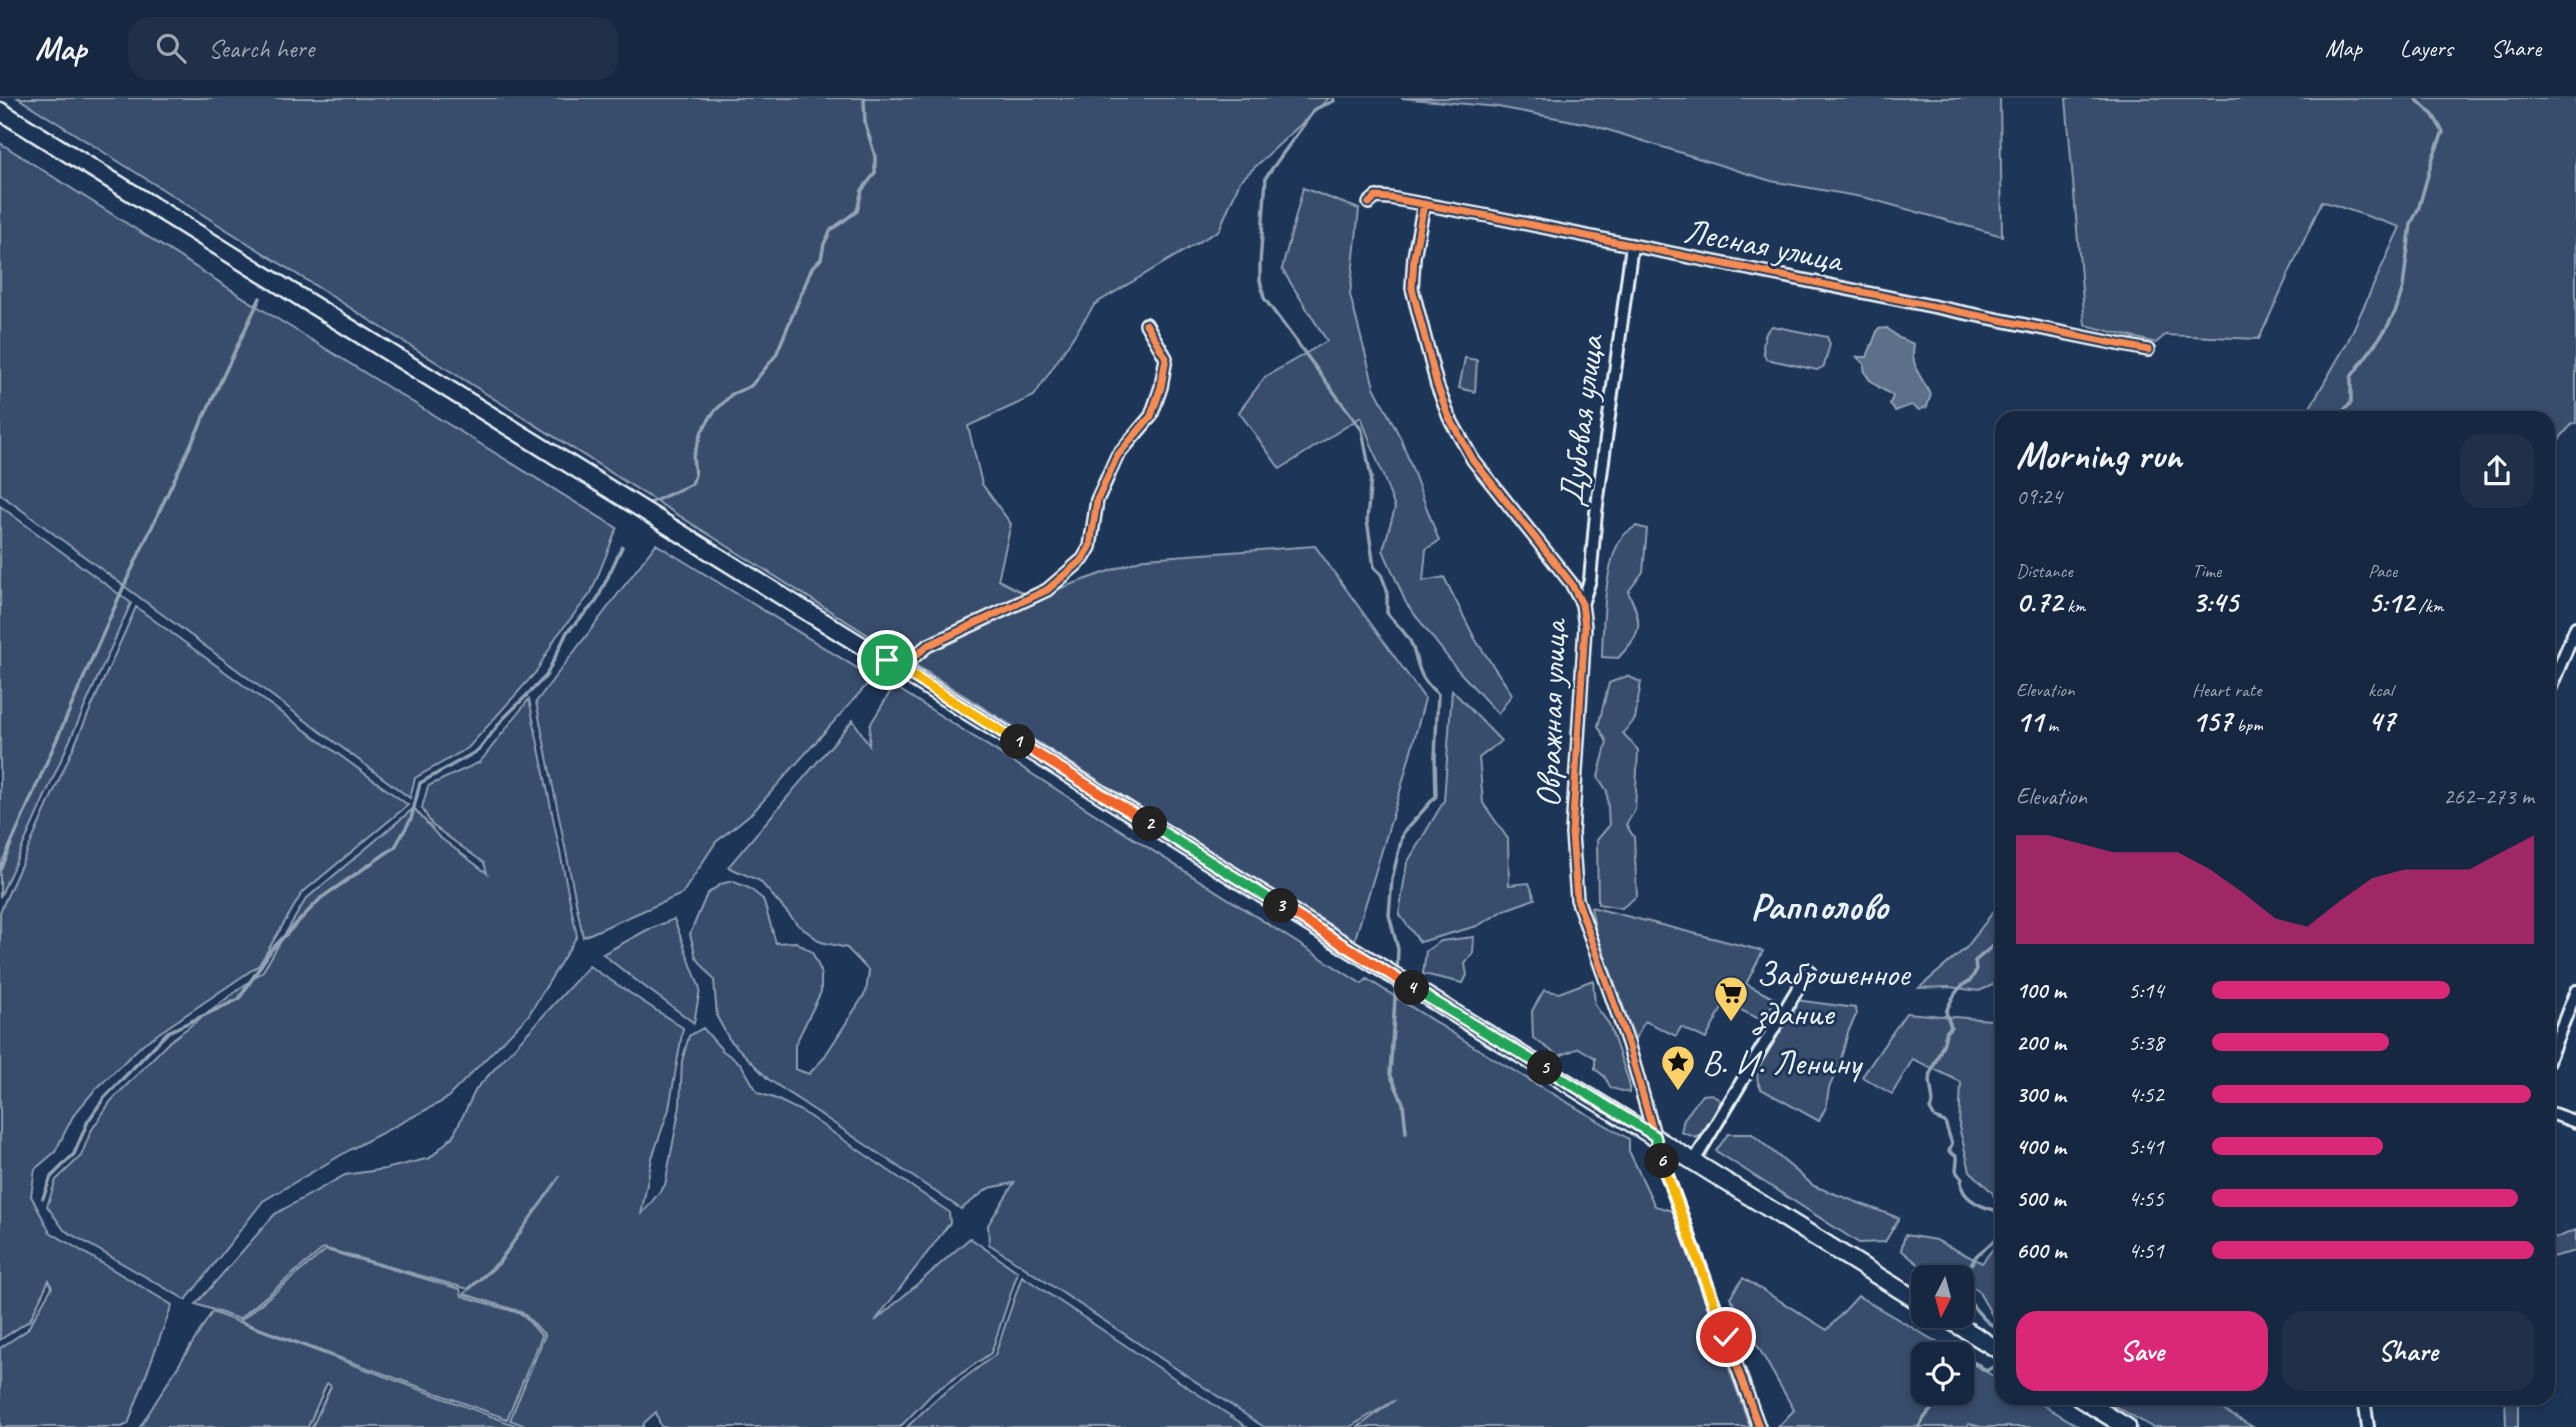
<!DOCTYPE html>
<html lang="en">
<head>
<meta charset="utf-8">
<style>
  body { margin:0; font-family:Caveat,sans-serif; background:#1f3048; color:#f1f3f6; height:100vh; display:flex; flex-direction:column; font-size:26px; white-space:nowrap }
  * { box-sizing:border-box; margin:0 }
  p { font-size:23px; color:#9ea6b1 }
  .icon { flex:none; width:38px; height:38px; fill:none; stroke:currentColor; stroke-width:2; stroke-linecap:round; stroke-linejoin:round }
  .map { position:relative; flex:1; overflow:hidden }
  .details { position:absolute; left:1995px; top:313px; width:560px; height:994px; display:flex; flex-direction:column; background:#162841; border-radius:21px; box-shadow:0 4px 10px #0003,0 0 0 2px #35445a }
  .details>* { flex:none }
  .needle { width:46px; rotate:186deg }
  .buttons { position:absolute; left:1911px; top:1167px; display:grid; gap:14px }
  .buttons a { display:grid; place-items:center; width:63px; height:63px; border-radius:14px; background:#162841; box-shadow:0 4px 10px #0003,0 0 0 2px #35445a; font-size:35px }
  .pin { position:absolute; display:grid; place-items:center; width:60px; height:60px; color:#fff; margin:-30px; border:4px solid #fff; border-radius:50%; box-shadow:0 2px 7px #0007 }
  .km { position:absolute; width:35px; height:35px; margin:-18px; border-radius:50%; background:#222; color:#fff; font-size:19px; line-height:35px; text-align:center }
  .round { display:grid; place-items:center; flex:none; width:74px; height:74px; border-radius:21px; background:#1f3048 }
  .head { display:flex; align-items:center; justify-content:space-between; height:119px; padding:0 21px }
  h1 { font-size:38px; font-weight:600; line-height:52px }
  .metrics { display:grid; grid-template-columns:repeat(3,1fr); gap:10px; height:119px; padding:7px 21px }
  .metrics div { display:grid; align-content:center }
  .metrics b { font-size:30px; font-weight:600 }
  .metrics small { font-size:19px; font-weight:400 }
  .metrics p { font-size:19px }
  .chart { height:196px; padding:14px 21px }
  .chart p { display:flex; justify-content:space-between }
  .chart svg { width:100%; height:126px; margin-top:7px; fill:#db2777; opacity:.7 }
  .primary-button { display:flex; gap:14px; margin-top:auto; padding:14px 21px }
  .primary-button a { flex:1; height:80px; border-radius:21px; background:#db2777; color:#fff; font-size:28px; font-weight:600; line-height:80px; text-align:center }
  .primary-button a+a { background:#1f3048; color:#f1f3f6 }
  ul { padding:0 21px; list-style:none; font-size:23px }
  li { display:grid; grid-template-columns:112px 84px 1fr; align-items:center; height:52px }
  li i { height:18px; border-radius:9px; background:#db2777 }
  header { display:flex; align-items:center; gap:42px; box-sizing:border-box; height:98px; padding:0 35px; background:#162841; border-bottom:2px solid #35445a }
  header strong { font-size:33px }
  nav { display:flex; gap:38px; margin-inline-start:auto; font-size:24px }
  .search { width:490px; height:63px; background:#1f3048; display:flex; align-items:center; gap:18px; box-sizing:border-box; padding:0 24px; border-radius:21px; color:#9ea6b1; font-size:26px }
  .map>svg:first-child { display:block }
  .green { fill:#374d6c; stroke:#909fb2; stroke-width:2 }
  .water { fill:#5d7089; stroke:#95a4b5; stroke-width:2 }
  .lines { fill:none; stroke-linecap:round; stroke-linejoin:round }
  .stream { stroke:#95a4b5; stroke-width:3.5 }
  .minor-casing { stroke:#e8f1f8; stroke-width:16 }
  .secondary-casing { stroke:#e8f1f8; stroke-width:21 }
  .minor { stroke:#1d3557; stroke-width:10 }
  .secondary { stroke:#1d3557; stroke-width:16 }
  .cycleway-casing { stroke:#1d3557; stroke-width:11 }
  .cycleway { stroke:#f68b52; stroke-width:7 }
  .split-1-casing { stroke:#fff; stroke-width:14 }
  .split-2-casing { stroke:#fff; stroke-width:14 }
  .split-3-casing { stroke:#fff; stroke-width:14 }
  .split-4-casing { stroke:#fff; stroke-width:14 }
  .split-5-casing { stroke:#fff; stroke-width:14 }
  .split-6-casing { stroke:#fff; stroke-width:14 }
  .split-7-casing { stroke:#fff; stroke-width:14 }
  .split-1 { stroke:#f5b400; stroke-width:9 }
  .split-2 { stroke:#f0652b; stroke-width:9 }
  .split-3 { stroke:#22a559; stroke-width:9 }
  .split-4 { stroke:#f0652b; stroke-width:9 }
  .split-5 { stroke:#22a559; stroke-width:9 }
  .split-6 { stroke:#22a559; stroke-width:9 }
  .split-7 { stroke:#f5b400; stroke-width:9 }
  .labels { text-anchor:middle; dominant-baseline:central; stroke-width:6; stroke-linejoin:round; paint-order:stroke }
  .street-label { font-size:35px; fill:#e8f1f8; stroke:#1d3557 }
  .poi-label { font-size:35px; fill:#e8f1f8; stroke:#1d3557; text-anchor:start }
  .quarter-label { font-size:38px; font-weight:bold; fill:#e8f1f8; stroke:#1d3557 }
</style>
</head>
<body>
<header>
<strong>Map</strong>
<div class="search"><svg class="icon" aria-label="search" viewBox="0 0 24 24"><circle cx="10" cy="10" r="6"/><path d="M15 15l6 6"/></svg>Search here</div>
<nav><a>Map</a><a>Layers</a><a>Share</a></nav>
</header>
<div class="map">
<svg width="2576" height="1329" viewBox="0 0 2576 1329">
  <rect width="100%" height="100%" fill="#1d3557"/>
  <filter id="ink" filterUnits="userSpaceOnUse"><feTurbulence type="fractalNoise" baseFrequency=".0143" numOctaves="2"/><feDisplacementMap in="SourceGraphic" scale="14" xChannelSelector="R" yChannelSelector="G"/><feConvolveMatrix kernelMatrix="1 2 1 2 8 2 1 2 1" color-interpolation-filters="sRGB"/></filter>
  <g filter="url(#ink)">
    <path class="green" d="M 18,0 L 1329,0 L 1240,83 L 1219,132 L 1095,206 L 1034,298 L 968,328 L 982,386 L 1011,426 L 998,482 L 1033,500 L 1146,460 L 1315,448 L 1425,601 L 1401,690 L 1354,844 Z
      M 1401,0 L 2000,0 L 2002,138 L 1867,100 L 1771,83 L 1589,26 L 1498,9 Z
      M 2066,0 L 2576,0 L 2576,325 L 2572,326 L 2548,354 L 2548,320 L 2304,320 L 2348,243 L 2400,129 L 2322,103 L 2259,241 L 2165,237 L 2156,245 L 2085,227 Z
      M 0,45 L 271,217 L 617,430 L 591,495 L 556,539 L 536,574 L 468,650 L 415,680 L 410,700 L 0,396 Z
      M 1303,90 L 1359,111 L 1350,197 L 1374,289 L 1401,341 L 1439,443 L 1426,451 L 1423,483 L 1444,479 L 1475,541 L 1512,596 L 1498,616 L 1456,570 L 1406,505 L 1383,452 L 1395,410 L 1361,319 L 1280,371 L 1239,314 L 1265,279 L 1327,243 L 1282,171 Z
      M 1772,228 L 1827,239 L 1830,246 L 1824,268 L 1817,272 L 1766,261 C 1761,252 1763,234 1772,228 Z
      M 1465,260 L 1477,262 L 1475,294 L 1459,290 Z
      M 0,408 L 131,505 L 0,799 Z
      M 1636,428 L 1647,431 L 1643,474 L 1628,494 C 1644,526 1642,535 1618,560 L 1602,559 C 1603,529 1604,462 1623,438 C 1626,434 1632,431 1636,428 Z
      M 656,446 L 873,580 L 754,713 L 716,744 L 682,796 L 583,839 L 536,604 Z
      M 136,509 L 408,707 L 302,795 L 259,867 L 143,946 L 93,994 L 73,1018 L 55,1054 L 35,1071 L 31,1098 L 50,1134 L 172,1207 L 128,1326 L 122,1329 L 0,1329 L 0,1250 L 27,1232 L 52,1189 L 49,1182 L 30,1222 L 0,1242 L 0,814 Z
      M 1627,578 L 1641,584 L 1635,621 L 1623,635 L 1638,652 L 1635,712 L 1626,727 L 1634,739 L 1637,798 L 1622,810 L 1598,806 L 1597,742 L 1609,728 L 1607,693 L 1598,679 L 1607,644 L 1598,628 L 1609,585 Z
      M 894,588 L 1362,886 L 1367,881 L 1489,958 L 1629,1041 L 1629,1053 L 1655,1108 L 1673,1113 L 1750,1329 L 1358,1329 L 1395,1302 L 1350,1329 L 1264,1329 L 989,1146 L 988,1127 L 1014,1085 L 989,1090 L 961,1111 L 768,981 L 729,941 L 717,919 L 714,882 L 696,859 L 690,836 L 707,796 L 721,786 L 732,783 L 749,790 L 763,801 L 776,845 L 796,844 L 812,854 L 821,873 L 821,894 L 795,947 L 795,971 L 809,976 L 823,961 L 866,894 L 869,873 L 847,850 L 821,844 L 798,827 L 760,783 L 728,769 L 853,622 L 869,647 L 870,627 Z
      M 1452,592 L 1501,643 L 1479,660 L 1483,705 L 1508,741 L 1509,787 L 1529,785 L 1535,801 L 1507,811 L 1477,828 L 1420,844 L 1399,816 L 1407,765 L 1444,703 Z
      M 529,601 L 577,838 L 528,918 L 445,1002 L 353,1050 L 263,1103 L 186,1202 L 64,1132 L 47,1108 L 56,1082 L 81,1058 L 91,1033 L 111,1003 L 169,944 L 263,873 L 306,801 L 414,710 L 438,738 L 487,775 L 484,765 L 432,727 L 422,710 L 428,688 L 480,664 Z
      M 2002,802 L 2002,883 L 1979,893 L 1949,889 L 1919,890 L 1967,849 Z
      M 1591,809 L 1763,853 L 1746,886 L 1775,901 L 1763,923 L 1725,904 L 1706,941 L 1681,929 L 1676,938 L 1645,923 L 1635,941 L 1595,831 Z
      M 674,821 L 700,891 L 694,925 C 664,902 632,881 603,856 L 647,832 Z
      M 1474,839 L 1473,855 L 1465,866 L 1467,877 L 1463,885 L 1423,876 L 1426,853 L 1441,843 Z
      M 589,868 L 683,930 L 669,1011 L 652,1060 L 641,1117 L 665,1087 L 680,1008 L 682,963 L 689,938 L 703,930 L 723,953 L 741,966 L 758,995 L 774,1000 L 803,1014 L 949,1114 L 950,1125 L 875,1223 L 970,1140 L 1018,1174 L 991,1255 L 933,1295 L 900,1329 L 661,1329 L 656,1314 L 644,1325 L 643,1329 L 528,1329 L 510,1322 L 545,1237 L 522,1214 L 464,1196 L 499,1166 L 560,1078 L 498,1164 L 468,1191 L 324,1150 L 239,1221 L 196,1206 L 275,1116 L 345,1077 L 385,1071 L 430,1060 L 453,1038 L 476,991 Z
      M 1593,882 L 1595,907 L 1609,926 L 1629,984 L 1629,995 L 1611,990 L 1604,978 L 1595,971 L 1595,960 L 1579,950 L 1559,958 L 1533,940 L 1532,913 L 1544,892 L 1559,895 Z
      M 1796,902 L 1855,910 L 1856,917 L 1848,934 L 1840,965 L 1829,990 L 1826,1009 L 1819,1023 L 1761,991 C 1749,970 1768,955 1778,937 L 1778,932 L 1783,923 L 1788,926 L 1793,921 Z
      M 1906,915 L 2002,923 L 2002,1117 L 1992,1094 L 1970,1073 L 1959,1029 L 1961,984 L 1913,961 L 1892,996 L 1862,979 Z
      M 1712,996 L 1721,1003 L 1710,1024 L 1697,1040 L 1681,1034 L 1684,1021 L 1702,997 Z
      M 1728,1036 L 1752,1036 L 1814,1088 L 1899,1120 L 1885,1144 L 1859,1145 L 1716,1053 Z
      M 2576,1132 L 2576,1153 L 2548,1160 L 2548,1143 Z
      M 1905,1137 L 1936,1142 L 1982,1165 L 2002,1139 L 2002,1219 L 1992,1217 L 1977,1191 L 1962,1188 L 1962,1180 L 1934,1179 L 1901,1152 Z
      M 326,1152 L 460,1191 L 462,1198 L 522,1216 L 542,1238 L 507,1321 L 240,1223 Z
      M 1022,1178 L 1247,1329 L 907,1329 L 935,1302 L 995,1257 Z
      M 1743,1180 L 1827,1232 L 1858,1198 L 1957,1256 L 1923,1256 L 1923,1295 L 1962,1295 L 1962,1260 L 2002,1283 L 2002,1300 L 2031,1300 L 2080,1329 L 1982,1329 L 1969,1326 L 1966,1329 L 1778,1329 L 1794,1312 L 1730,1199 Z
      M 212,1214 L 520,1329 L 312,1329 L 331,1288 L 327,1285 L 308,1329 L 140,1329 Z
      M 2101,1300 L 2202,1300 L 2253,1329 L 2152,1329 Z
      M 2505,1300 L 2518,1300 L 2518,1329 L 2506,1329 Z"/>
    <path class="water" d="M 1887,230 L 1899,240 L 1914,246 C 1910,266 1920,279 1931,296 L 1927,309 L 1919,312 L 1911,307 L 1895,313 L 1890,306 L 1893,298 C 1880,289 1863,283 1864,266 L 1857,259 L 1867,259 L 1878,231 Z"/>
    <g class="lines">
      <path class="stream" d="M 1333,0 L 1334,3 L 1315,11 L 1266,79 L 1260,166 L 1260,182 L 1264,200 L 1362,332 L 1371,379 L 1367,422 L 1374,469 L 1381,476 L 1387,492 L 1387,515 C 1395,525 1408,536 1412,547 C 1420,570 1417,578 1438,596 L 1435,659 L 1436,698 L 1403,735 L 1392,781 L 1389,817 L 1398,851 L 1397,875
        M 2336,320 L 2351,305 L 2351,279 L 2386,231 L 2396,212 L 2403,189 L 2411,126 L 2419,109 L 2433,59 L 2443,34 L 2433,17 L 2415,0
        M 650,405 L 692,386 L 695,377 L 693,359 L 702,333 L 713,315 L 732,296 L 751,288 L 776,257 L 812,170 L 821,161 L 824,146 L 831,132 L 857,113 L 862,92 L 875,75 L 875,58 L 865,25 L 864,0
        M 0,771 L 123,490 L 260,200
        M 1396,886 L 1390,976 L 1403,1005 L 1406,1034
        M 43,1100 L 51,1079 L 74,1056 L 88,1023 L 104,1000 L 168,934 L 239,901 L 271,852 L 321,800 L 395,749 L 411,721 L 420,685 L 479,652 L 502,622 L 546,578 L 567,534 L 596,504 L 622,449
        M 1962,1180 L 1977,1157 L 1995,1142 L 2001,1126 L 1995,1112 C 1980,1109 1957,1098 1962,1080 C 1952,1072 1958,1070 1957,1059 L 1949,1053 L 1952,1046 L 1945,1024 L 1935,1020 L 1930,1011 L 1933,1004 L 1930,983 L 1931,974 L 1944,944 L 1946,934 L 1951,929 L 1946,914 C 1951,902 1957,888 1970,883 L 1976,873 L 1975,863 L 2002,840
        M 1962,1195 C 1973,1207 1984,1225 1998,1230 L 2002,1225
        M 1962,1259 L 1979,1267 L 1986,1273 L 2002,1264
        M 1919,1329 C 1924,1316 1937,1309 1941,1295"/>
      <g class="minor-casing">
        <path id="minor" d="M 1369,105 L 1376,99 L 1390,100 L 1488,118 L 2148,252
          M 1424,106 L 1414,159 L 1412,190 L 1437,287 L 1449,319 L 1473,362 L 1571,485 L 1582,506 L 1585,529 L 1572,736 L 1577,801 L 1628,945 L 1660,1058 L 1759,1329
          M 1582,506 L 1590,482 L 1596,415 L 1632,147
          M 901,570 L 927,548 L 1047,492 L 1083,461 L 1090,449 L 1097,402 L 1104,387 L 1117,358 L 1151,318 L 1161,289 L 1166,260 L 1146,226
          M 2548,596 L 2576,529
          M 2548,963 L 2576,893
          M 2548,1014 L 2576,1024
          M 1694,1063 L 1809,872
          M 2364,1300 L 2368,1329"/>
      </g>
      <g class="secondary-casing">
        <path id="secondary" d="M 0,13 L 1923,1206
          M 1943,1218 L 2002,1254
          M 2079,1300 L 2127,1329"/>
      </g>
      <use href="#minor" class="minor"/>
      <use href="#secondary" class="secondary"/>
      <g class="cycleway-casing">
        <path id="cycleway" d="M 1369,105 L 1376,99 L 1390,100 L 1488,118 L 2148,252
          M 1424,106 L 1414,159 L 1412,190 L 1437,287 L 1449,319 L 1473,362 L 1571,485 L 1582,506 L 1585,529 L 1572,736 L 1577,801 L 1628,945 L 1660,1058 L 1759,1329
          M 901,570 L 927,548 L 1047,492 L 1083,461 L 1090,449 L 1097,402 L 1104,387 L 1117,358 L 1151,318 L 1161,289 L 1166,260 L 1146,226"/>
      </g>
      <use href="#cycleway" class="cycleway"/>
    </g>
  </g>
  <g class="lines" filter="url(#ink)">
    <g class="split-1-casing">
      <path id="split-1" d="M 887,562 L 1018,644"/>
    </g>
    <g class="split-2-casing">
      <path id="split-2" d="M 1018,644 L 1150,726"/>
    </g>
    <g class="split-3-casing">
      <path id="split-3" d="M 1150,726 L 1281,808"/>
    </g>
    <g class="split-4-casing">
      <path id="split-4" d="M 1281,808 L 1412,890"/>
    </g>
    <g class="split-5-casing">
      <path id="split-5" d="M 1412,890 L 1545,970"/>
    </g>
    <g class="split-6-casing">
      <path id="split-6" d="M 1545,970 L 1655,1038 L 1662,1063"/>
    </g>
    <g class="split-7-casing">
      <path id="split-7" d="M 1662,1063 L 1726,1239"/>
    </g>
    <use href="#split-1" class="split-1"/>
    <use href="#split-2" class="split-2"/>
    <use href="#split-3" class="split-3"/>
    <use href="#split-4" class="split-4"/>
    <use href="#split-5" class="split-5"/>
    <use href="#split-6" class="split-6"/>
    <use href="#split-7" class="split-7"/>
  </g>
  <defs>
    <g id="supermarket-pin" transform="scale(1.75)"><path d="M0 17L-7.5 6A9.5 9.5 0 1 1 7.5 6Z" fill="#ffd166" stroke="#1d3557"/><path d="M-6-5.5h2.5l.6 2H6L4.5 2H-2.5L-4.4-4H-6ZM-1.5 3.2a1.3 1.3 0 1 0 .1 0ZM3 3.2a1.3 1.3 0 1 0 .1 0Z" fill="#111"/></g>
    <g id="sight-pin" transform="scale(1.75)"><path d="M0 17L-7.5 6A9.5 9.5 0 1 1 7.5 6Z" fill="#ffd166" stroke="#1d3557"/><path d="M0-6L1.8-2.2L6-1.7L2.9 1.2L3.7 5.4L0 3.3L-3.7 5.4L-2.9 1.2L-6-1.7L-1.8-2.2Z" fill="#111"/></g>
  </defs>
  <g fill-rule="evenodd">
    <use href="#supermarket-pin" x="1731" y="895"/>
    <use href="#sight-pin" x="1678" y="964"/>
  </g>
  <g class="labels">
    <g class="street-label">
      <text transform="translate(1763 147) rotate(11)">Лесная улица</text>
      <text transform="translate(1581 323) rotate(-83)">Дубовая улица</text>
      <text transform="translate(1551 616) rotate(-88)">Овражная улица</text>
    </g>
    <g class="poi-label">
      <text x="1756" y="875">Заброшенное<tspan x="1756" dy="40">здание</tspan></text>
      <text x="1702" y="964">В. И. Ленину</text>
    </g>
    <g class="quarter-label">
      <text x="1819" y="808">Рапполово</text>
    </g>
  </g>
</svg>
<div class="buttons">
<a><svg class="needle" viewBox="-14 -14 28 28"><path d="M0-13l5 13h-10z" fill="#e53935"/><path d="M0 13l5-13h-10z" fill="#9ea6b1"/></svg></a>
<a><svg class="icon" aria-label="locate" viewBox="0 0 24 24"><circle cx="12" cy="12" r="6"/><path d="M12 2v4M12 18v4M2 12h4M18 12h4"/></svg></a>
</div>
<div class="pin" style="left:887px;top:562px;background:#1e9e55"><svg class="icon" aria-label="arrive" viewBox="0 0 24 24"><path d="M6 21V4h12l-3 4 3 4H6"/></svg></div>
<div class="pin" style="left:1726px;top:1239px;background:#d93025"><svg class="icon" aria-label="check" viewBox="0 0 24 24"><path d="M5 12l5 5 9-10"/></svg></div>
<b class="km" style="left:1018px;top:644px">1</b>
<b class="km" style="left:1150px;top:726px">2</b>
<b class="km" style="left:1281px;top:808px">3</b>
<b class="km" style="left:1412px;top:890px">4</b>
<b class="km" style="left:1545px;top:970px">5</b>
<b class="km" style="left:1662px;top:1063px">6</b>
<section class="details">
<div class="head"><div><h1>Morning run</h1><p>09:24</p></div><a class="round"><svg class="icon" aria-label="share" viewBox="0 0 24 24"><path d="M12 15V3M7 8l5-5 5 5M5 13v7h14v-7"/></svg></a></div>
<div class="metrics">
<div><p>Distance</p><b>0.72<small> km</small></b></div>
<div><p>Time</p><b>3:45</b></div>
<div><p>Pace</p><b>5:12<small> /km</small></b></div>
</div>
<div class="metrics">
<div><p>Elevation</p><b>11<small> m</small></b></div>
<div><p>Heart rate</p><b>157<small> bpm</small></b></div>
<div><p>kcal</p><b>47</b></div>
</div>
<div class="chart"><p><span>Elevation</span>262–273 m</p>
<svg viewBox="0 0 160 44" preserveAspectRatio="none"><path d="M0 44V6L10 6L20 9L30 12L40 12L50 12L60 18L70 26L80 35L90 38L100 29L110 21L120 18L130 18L140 18L150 12L160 6V44z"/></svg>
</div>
<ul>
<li><b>100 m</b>5:14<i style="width:74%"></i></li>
<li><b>200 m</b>5:38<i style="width:55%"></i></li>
<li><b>300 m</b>4:52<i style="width:99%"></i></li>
<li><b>400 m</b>5:41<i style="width:53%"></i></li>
<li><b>500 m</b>4:55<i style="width:95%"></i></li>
<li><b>600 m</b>4:51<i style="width:100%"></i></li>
</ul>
<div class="primary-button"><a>Save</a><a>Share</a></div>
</section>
</div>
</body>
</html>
